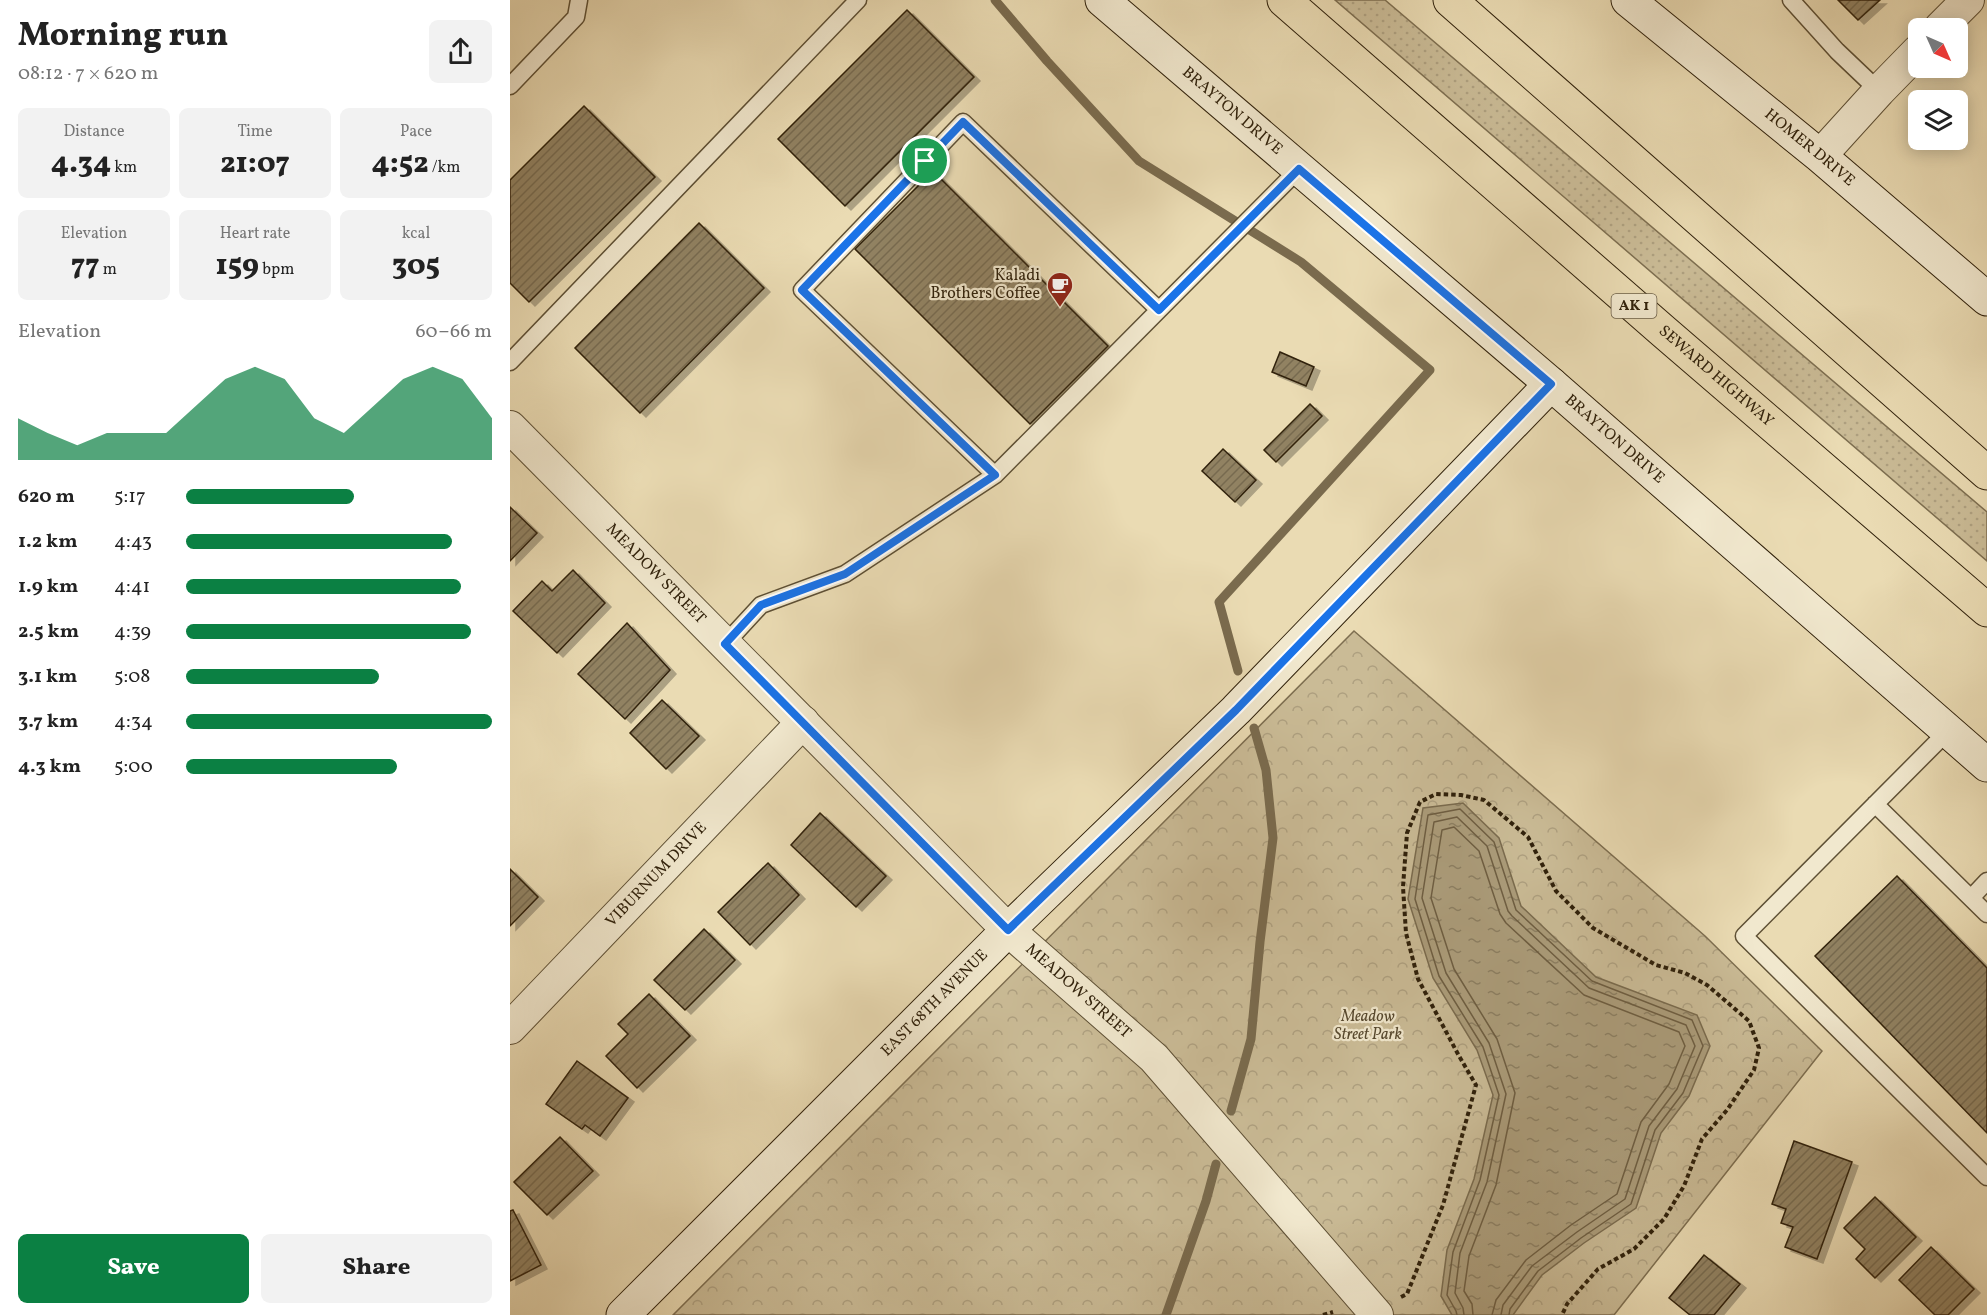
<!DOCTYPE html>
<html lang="en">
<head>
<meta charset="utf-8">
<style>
  body { margin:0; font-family:Vollkorn,serif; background:#f2f2f2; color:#222; height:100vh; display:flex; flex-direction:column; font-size:22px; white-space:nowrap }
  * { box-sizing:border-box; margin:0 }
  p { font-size:20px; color:#767676 }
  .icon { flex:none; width:33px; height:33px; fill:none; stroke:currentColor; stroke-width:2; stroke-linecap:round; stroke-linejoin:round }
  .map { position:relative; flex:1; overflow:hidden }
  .details { display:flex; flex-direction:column; background:#fff; width:510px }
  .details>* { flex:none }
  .needle { width:39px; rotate:135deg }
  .tools { position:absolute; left:1398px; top:18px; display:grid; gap:12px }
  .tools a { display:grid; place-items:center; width:60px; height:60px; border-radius:9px; background:#fff; box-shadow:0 3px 15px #0003; font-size:30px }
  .pin { position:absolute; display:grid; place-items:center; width:51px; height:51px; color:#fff; margin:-26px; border:3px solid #fff; border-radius:50%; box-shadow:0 2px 6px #0007 }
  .round { display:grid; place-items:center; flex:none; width:63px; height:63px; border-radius:9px; background:#f2f2f2 }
  .overview { display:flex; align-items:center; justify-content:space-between; height:102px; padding:0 18px }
  h1 { font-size:33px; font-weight:800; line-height:45px }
  .stats { display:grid; grid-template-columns:repeat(3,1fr); gap:9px; height:102px; padding:6px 18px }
  .stats div { display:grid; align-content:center; border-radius:9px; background:#f2f2f2; text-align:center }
  .stats b { font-size:30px; font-weight:800 }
  .stats small { font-size:16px; font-weight:400 }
  .stats p { font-size:16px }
  .chart { height:168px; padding:12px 18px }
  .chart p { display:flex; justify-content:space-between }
  .chart svg { width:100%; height:108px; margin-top:6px; fill:#0b8043; opacity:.7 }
  .cta { display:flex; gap:12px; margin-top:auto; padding:12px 18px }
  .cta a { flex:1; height:69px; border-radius:9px; background:#0b8043; color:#fff; font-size:24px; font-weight:800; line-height:69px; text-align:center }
  .cta a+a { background:#f2f2f2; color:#222 }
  ul { padding:0 18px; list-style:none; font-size:20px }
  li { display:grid; grid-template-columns:96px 72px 1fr; align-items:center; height:45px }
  li i { height:15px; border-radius:8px; background:#0b8043 }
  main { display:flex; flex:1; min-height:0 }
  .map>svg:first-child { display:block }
  .grass { fill:url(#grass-dots); stroke:#7d6e50; stroke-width:1.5 }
  .park { fill:url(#park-crowns); stroke:#7d6e50; stroke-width:1.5 }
  .water { fill:url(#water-ripples); stroke:#7a6b4e; stroke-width:1.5 }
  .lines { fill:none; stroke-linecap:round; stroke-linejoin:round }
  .shore { stroke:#6e5e42; stroke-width:1.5 }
  .stream { stroke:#7a6b4e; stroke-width:9 }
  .building { fill:url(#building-hatch); stroke:#30210b; stroke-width:1.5; filter:url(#shadow) }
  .lane-casing { stroke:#5e5035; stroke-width:19 }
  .street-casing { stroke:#5e5035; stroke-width:34 }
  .secondary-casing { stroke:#30210b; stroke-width:35 }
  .highway-casing { stroke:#30210b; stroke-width:35 }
  .path { stroke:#30210b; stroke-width:4; stroke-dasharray:4.5 3; stroke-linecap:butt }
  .lane { stroke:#f1e8ce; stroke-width:16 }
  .street { stroke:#f1e8ce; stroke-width:32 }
  .secondary { stroke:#f1e8ce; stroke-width:33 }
  .highway { stroke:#eadbb3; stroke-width:33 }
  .route-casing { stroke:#fff; stroke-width:12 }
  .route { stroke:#1a73e8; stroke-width:8 }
  .labels { text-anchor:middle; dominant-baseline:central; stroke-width:4.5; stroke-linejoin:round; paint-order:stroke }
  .shield { fill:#f1e8ce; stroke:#6a5d46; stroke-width:1.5 }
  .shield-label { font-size:15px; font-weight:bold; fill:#30210b }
  .street-label { font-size:16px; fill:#30210b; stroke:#f1e8ce }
  .poi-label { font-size:16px; fill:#30210b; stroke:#f1e8ce; text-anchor:end }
  .park-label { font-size:16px; font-style:italic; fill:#56482e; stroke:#f1e8ce }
</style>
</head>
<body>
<main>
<section class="details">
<div class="overview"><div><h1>Morning run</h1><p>08:12 · 7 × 620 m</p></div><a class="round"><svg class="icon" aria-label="share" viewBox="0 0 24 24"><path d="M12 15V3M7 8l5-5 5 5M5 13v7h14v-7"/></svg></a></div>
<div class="stats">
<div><p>Distance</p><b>4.34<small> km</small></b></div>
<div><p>Time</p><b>21:07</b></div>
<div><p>Pace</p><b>4:52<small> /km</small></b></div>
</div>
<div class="stats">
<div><p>Elevation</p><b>77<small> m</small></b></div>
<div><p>Heart rate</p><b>159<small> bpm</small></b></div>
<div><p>kcal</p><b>305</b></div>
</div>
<div class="chart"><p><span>Elevation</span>60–66 m</p>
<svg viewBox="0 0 160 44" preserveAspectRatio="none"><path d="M0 44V27L10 33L20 38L30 33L40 33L50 33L60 22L70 11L80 6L90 11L100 27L110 33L120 22L130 11L140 6L150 11L160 27V44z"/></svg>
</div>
<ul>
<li><b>620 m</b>5:17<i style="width:55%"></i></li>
<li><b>1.2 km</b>4:43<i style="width:87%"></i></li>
<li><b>1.9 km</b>4:41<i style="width:90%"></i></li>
<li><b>2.5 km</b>4:39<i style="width:93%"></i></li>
<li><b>3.1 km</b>5:08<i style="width:63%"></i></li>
<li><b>3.7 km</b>4:34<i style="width:100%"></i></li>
<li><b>4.3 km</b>5:00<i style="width:69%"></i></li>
</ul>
<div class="cta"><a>Save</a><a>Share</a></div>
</section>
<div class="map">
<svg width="1477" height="1315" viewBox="0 0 1477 1315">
  <defs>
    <pattern id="grass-dots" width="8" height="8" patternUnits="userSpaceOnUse" patternTransform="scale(1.5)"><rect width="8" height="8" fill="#cabb96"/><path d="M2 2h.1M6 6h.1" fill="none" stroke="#aea080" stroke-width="1.8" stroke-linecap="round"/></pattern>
    <pattern id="park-crowns" width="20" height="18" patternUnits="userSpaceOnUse" patternTransform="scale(1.5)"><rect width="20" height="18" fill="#cabb96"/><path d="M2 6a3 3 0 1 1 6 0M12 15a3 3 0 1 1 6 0" fill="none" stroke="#aea080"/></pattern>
    <pattern id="water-ripples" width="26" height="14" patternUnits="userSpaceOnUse" patternTransform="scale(1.5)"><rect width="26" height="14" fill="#ab9c7a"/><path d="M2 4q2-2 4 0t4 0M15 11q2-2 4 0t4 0" fill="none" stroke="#8c7f62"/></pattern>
    <pattern id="building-hatch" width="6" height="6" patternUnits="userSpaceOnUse" patternTransform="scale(1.5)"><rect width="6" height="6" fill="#918262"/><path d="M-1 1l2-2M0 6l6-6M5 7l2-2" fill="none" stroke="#776a4f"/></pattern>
    <filter id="shadow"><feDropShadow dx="6" dy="4" stdDeviation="0" flood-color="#0004"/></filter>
  </defs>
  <rect width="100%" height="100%" fill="#eadbb3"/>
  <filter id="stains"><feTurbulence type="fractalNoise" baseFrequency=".00333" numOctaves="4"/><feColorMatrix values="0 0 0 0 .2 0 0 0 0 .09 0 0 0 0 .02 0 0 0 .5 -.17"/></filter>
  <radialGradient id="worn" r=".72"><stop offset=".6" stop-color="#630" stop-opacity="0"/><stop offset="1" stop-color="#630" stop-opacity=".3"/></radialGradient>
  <path class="grass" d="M 825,0 L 875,0 L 1477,512 L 1477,561 Z"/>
  <path class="park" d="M 844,631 L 1195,936 L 1312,1051 L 1104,1315 L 163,1315 Z"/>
  <path class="water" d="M 953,803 L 989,838 L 1011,906 L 1086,977 L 1187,1015 L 1200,1046 L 1179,1096 L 1151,1133 L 1126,1208 L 1074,1243 L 1032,1275 L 1003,1315 L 942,1315 L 931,1296 L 937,1250 L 964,1179 L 983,1095 L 967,1050 L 923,978 L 898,899 L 913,808 Z"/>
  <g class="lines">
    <path class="shore" d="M 947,1315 L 946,1311 L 937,1295 L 943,1252 L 970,1180 L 989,1095 L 973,1047 L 929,976 L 905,899 L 918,815 L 950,809 L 984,842 L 1006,910 L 1082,981 L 1182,1020 L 1193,1046 L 1173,1093 L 1145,1130 L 1121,1204 L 1071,1238 L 1028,1271 L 1000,1309 L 999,1315
      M 954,1315 L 953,1308 L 945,1293 L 950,1253 L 977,1182 L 996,1094 L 979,1043 L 936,973 L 912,898 L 924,822 L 947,817 L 977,846 L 998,911 L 1002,916 L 1079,988 L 1176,1025 L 1185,1046 L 1167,1089 L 1139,1126 L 1115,1199 L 1067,1232 L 1022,1266 L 993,1305 L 991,1315
      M 963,1315 L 962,1304 L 954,1291 L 959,1256 L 986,1185 L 1005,1093 L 987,1039 L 944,969 L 921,898 L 932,830 L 944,827 L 969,851 L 990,914 L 996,923 L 1074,995 L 1169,1032 L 1175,1046 L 1159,1084 L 1131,1122 L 1107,1194 L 1061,1225 L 1016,1260 L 986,1300 L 982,1315"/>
    <path class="stream" d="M 485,0 L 537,61 L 629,161 L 791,262 L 920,370 L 709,602 L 728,671
      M 721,1111 L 741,1039 L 750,942 L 763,838 L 756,770 L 744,728
      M 656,1315 L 696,1201 L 706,1164"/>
  </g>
  <path class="building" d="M 1328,0 L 1370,0 L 1348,20 Z
    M 397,10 L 464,77 L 335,206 L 268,139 Z
    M 74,106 L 145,177 L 19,302 L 0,283 L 0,180 Z
    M 423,171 L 598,346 L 520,424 L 345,249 Z
    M 189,223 L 254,288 L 130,413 L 65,348 Z
    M 770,352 L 804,367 L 796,386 L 762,372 Z
    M 800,404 L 812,416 L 766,462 L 754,450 Z
    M 713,449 L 746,480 L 725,502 L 692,471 Z
    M 0,507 L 27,533 L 0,561 Z
    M 63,570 L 95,603 L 47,653 L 3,611 L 32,581 L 42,591 Z
    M 117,623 L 160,670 L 115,719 L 68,674 Z
    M 152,700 L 189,736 L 156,769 L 120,733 Z
    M 310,813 L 376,876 L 346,907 L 281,845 Z
    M 258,863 L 289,895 L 240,945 L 208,912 Z
    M 0,869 L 28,897 L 0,926 Z
    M 1387,876 L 1477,968 L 1477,1133 L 1305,956 Z
    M 194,929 L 225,960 L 175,1010 L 144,980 Z
    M 139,994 L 180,1036 L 127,1088 L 96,1056 L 118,1034 L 108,1024 Z
    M 67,1061 L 118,1098 L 90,1136 L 75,1125 L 72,1129 L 36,1104 Z
    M 50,1137 L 83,1171 L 37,1215 L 4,1182 Z
    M 1284,1141 L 1342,1162 L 1307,1259 L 1275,1247 L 1283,1227 L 1271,1223 L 1276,1209 L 1262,1204 Z
    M 1365,1197 L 1406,1237 L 1365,1278 L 1346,1259 L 1355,1249 L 1334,1228 Z
    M 3,1210 L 31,1265 L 0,1281 L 0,1211 Z
    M 1421,1247 L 1464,1289 L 1438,1315 L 1425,1315 L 1389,1280 Z
    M 1194,1255 L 1230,1284 L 1204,1315 L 1180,1315 L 1159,1298 Z"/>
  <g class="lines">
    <g class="lane-casing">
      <path id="lane" d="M 1281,0 L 1327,51 L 1369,91
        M 0,86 L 66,17 L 69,0
        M 0,362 L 348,0
        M 485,475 L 292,290 L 453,122 L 649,310
        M 215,644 L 251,605 L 335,574 L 485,475 L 789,169
        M 1438,731 L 1234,936 L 1477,1177
        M 1365,804 L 1477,914
        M 1461,898 L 1477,881"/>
    </g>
    <g class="street-casing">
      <g id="street">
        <path d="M 1430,28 L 1458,0"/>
        <path d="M 1310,156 L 1369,91 L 1408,51"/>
        <path id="s1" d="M 0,427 L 498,930 L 644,1058 L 867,1315"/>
        <path id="s2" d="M 0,1028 L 293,722"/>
      </g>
    </g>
    <g class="secondary-casing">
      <g id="secondary">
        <path id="s3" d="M 592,0 L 1041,384 L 1477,765"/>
        <path id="s4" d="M 1118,0 L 1310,156 L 1477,299"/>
        <path id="s5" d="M 113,1315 L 498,930 L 726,710 L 1041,384"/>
      </g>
    </g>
    <g class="highway-casing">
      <g id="highway">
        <path id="s6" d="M 774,0 L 1153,331 L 1477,610"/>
        <path d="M 940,0 L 1477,473"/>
      </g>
    </g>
    <path class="path" d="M 891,1297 L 897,1294 L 933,1205 L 966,1085 L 949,1056 L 908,979 L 896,933 L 893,887 L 897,833 L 910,802 L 926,794 L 951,795 L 974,800 L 1018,837 L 1046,891 L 1083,928 L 1146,965 L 1175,973 L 1197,985 L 1239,1021 L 1249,1048 L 1244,1070 L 1217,1110 L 1192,1139 L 1174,1186 L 1154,1219 L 1124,1249 L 1088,1269 L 1057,1304 L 1052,1315
      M 813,1315 L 823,1312"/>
    <use href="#lane" class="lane"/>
    <use href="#street" class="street"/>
    <use href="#secondary" class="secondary"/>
    <use href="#highway" class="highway"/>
  </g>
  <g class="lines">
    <g class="route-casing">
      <path id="route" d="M 453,122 L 649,310 L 789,169 L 1041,384 L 726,710 L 498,930 L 215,644 L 251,605 L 335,574 L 485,475 L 292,290 Z"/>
    </g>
    <use href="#route" class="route"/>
  </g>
  <defs>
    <g id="cafe-pin" transform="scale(1.35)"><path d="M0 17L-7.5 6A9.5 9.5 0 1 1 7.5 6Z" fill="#8f2418" stroke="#f1e8ce"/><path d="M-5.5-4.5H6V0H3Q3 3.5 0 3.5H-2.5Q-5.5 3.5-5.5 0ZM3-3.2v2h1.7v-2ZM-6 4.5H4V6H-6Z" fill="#fff"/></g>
  </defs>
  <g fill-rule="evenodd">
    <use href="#cafe-pin" x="550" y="285"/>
  </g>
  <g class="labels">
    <rect class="shield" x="1101.5" y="294" width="45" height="24" rx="4.5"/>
    <g class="shield-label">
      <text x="1124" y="306">AK 1</text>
    </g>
    <g class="street-label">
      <text stroke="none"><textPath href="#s3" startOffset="171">BRAYTON DRIVE</textPath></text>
      <text stroke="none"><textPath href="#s4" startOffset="234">HOMER DRIVE</textPath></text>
      <text stroke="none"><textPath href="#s6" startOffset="573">SEWARD HIGHWAY</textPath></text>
      <text stroke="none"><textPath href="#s3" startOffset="675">BRAYTON DRIVE</textPath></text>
      <text stroke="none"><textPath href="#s1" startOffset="207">MEADOW STREET</textPath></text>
      <text stroke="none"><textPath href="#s2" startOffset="212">VIBURNUM DRIVE</textPath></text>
      <text stroke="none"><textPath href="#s1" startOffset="801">MEADOW STREET</textPath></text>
      <text stroke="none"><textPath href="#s5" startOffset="441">EAST 68TH AVENUE</textPath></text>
    </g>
    <g class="poi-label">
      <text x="530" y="276">Kaladi<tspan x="530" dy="18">Brothers Coffee</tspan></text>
    </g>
    <g class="park-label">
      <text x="858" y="1017">Meadow<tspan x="858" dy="18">Street Park</tspan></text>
    </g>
  </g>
  <rect width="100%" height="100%" filter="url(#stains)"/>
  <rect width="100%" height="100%" fill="url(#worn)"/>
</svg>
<div class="tools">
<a><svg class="needle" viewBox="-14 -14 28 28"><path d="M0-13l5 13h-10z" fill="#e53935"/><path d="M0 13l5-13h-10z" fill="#767676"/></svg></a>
<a><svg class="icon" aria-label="layers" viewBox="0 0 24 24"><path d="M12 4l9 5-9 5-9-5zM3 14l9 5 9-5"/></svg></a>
</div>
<div class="pin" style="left:415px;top:161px;background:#1e9e55"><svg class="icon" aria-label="arrive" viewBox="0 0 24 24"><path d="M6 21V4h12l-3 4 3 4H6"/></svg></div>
</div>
</main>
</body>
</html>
